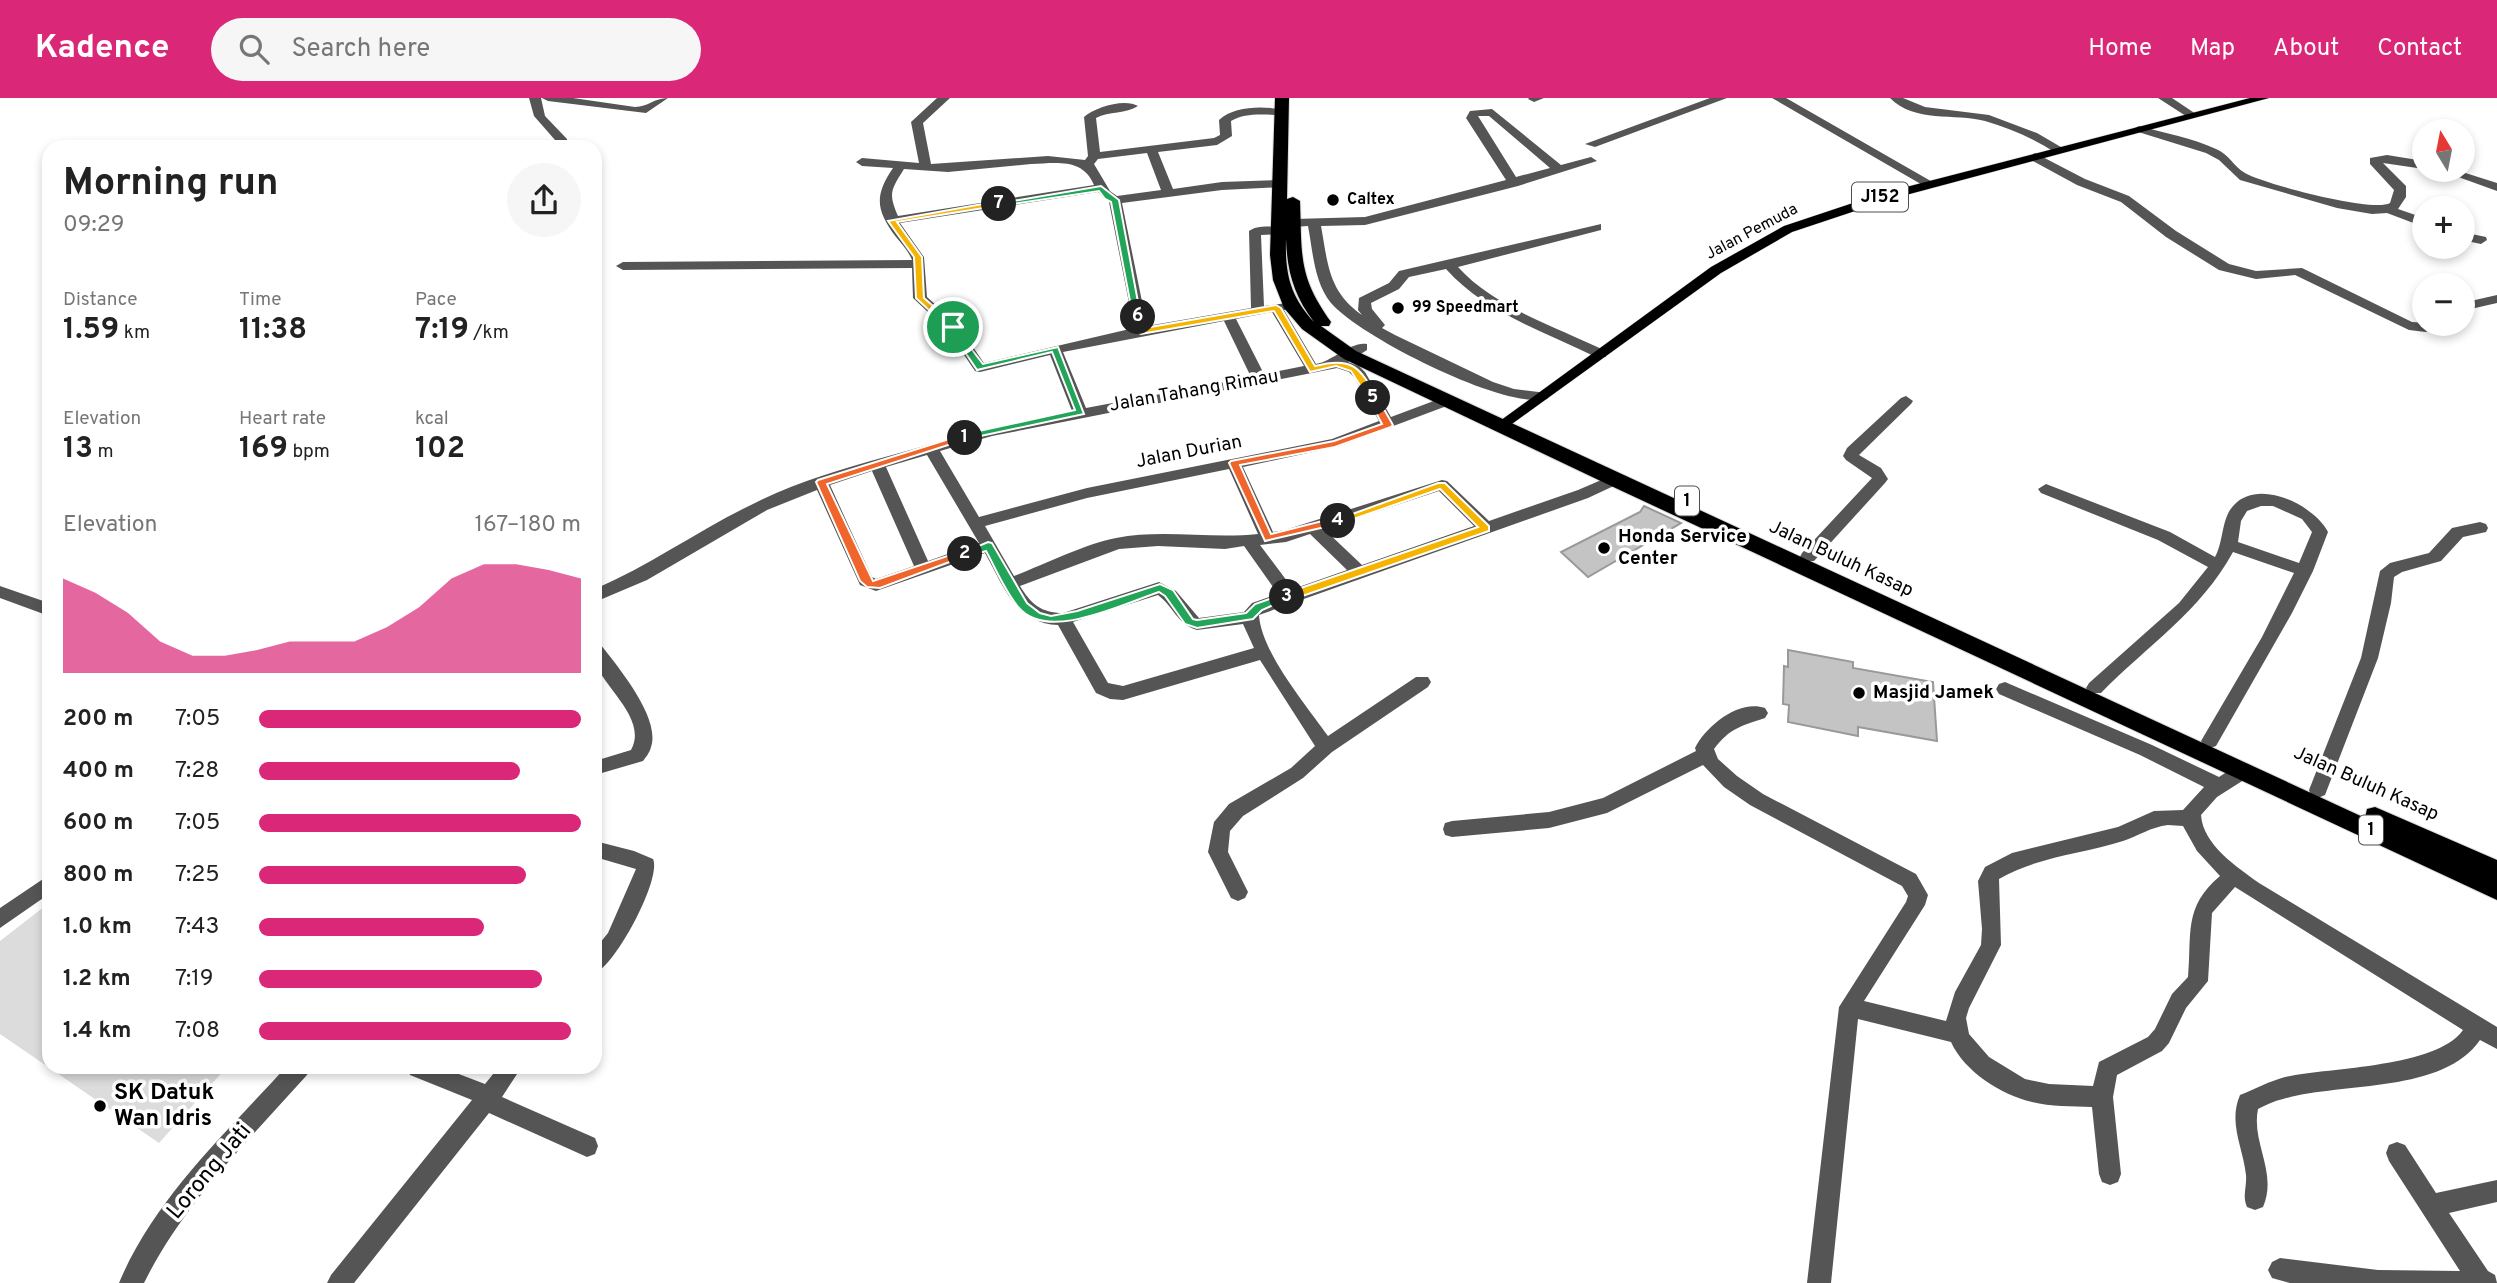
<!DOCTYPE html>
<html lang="en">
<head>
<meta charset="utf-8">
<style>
  body { margin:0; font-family:Overpass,sans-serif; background:#f6f6f6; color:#222; height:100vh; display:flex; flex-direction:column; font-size:26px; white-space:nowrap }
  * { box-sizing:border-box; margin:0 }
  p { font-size:23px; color:#767676 }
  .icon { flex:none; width:38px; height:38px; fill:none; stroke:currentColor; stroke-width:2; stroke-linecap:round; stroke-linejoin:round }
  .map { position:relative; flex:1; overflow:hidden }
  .sheet { position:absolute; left:42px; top:42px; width:560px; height:934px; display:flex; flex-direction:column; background:#fff; border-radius:21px; box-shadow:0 4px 10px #0003 }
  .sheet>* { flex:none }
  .needle { width:46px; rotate:350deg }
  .fabs { position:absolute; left:2412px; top:21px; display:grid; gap:14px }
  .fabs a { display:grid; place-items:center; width:63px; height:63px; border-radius:50%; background:#fff; box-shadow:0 4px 10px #0003; font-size:35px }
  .pin { position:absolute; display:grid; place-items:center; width:60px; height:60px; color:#fff; margin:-30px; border:4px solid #fff; border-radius:50%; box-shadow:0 2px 7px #0007 }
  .km { position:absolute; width:35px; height:35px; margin:-18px; border-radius:50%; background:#222; color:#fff; font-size:19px; line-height:35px; text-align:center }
  .round { display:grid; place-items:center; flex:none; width:74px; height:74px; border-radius:37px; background:#f6f6f6 }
  .head { display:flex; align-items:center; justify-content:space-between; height:119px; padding:0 21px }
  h1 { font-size:38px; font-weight:700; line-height:52px }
  .figures { display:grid; grid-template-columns:repeat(3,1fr); gap:10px; height:119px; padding:7px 21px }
  .figures div { display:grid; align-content:center }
  .figures b { font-size:30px; font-weight:700 }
  .figures small { font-size:19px; font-weight:400 }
  .figures p { font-size:19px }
  .chart { height:196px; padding:14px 21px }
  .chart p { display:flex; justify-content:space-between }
  .chart svg { width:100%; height:126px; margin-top:7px; fill:#db2777; opacity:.7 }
  ul { padding:0 21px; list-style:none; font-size:23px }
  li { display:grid; grid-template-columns:112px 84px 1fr; align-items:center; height:52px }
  li i { height:18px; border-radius:9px; background:#db2777 }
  header { display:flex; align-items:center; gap:42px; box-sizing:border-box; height:98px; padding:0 35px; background:#db2777; color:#fff }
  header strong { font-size:33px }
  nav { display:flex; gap:38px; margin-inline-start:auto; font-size:24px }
  .search { width:490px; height:63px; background:#f6f6f6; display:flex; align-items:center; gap:18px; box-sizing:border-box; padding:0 24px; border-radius:38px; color:#767676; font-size:26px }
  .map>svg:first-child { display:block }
  .green { fill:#dcdcdc }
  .building { fill:#c4c4c4; stroke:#999; stroke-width:2 }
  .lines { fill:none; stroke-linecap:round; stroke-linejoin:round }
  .major-casing { stroke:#dbdbdb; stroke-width:1 }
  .highway-casing { stroke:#dbdbdb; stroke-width:2 }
  .minor { fill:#555; fill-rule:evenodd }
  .major { fill:#000; fill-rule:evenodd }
  .highway { fill:#000; fill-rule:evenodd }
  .split-1 { fill:#22a559; stroke:#fff; stroke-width:2 }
  .split-2 { fill:#f0652b; stroke:#fff; stroke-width:2 }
  .split-3 { fill:#22a559; stroke:#fff; stroke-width:2 }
  .split-4 { fill:#f5b400; stroke:#fff; stroke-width:2 }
  .split-5 { fill:#f0652b; stroke:#fff; stroke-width:2 }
  .split-6 { fill:#f5b400; stroke:#fff; stroke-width:2 }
  .split-7 { fill:#22a559; stroke:#fff; stroke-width:2 }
  .split-8 { fill:#f5b400; stroke:#fff; stroke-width:2 }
  .poi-dot { fill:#000; stroke:#fff; stroke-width:2.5 }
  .labels { text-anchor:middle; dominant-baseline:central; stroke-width:7; stroke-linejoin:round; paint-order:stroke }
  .far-poi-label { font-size:16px; font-weight:bold; fill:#000; stroke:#fff; text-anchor:start }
  .far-street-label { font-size:16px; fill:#000; stroke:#fff }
  .shield { fill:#fff; stroke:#4c4c4c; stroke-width:2 }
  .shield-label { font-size:18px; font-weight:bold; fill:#000 }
  .street-label { font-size:19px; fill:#000; stroke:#fff }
  .poi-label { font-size:19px; font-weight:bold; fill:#000; stroke:#fff; text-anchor:start }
  .near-poi-label { font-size:23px; font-weight:bold; fill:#000; stroke:#fff; text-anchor:start }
  .near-street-label { font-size:23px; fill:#000; stroke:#fff }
</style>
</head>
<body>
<header>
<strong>Kadence</strong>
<div class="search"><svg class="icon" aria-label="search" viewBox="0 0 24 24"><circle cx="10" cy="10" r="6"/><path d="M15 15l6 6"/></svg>Search here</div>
<nav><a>Home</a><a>Map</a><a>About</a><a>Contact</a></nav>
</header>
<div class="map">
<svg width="2497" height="1185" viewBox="0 0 2497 1185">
  <rect width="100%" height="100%" fill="#fff"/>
  <path class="green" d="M 49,805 L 49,970 L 226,970 L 159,1045 L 0,936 L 0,843 Z"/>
  <path class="building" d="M 1644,408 L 1681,425 L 1588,479 L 1561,454 L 1640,414 Z
    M 1788,552 L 1853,564 L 1853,570 L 1933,584 L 1937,643 L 1858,629 L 1858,638 L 1788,624 L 1789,607 L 1783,606 L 1784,568 L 1788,569 Z"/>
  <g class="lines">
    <g class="major-casing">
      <path id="major" d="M 2250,0 L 2269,0 L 1891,101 L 1792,134 L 1721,175 L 1505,331 L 1495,331 L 1493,328 L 1711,169 L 1784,128 L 1883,95 Z"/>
    </g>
    <g class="highway-casing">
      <path id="highway" d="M 1275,0 L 1289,0 L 1287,101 L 1293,99 L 1300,103 C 1302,158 1298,178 1331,224 L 1329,228 L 1321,228 L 1356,253 L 2365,720 L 2367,711 L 2375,709 L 2497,762 L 2497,802 L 1607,386 L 1344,261 L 1302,231 L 1284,210 L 1273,182 L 1270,157 ZM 1286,141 C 1287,173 1294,198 1314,224 C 1290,198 1285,176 1286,141 Z"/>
    </g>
    <path class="minor" d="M 529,0 L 541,0 L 545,18 L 567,41 L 567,49 L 555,49 L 555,42 L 534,18 Z
      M 542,0 L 573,0 L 635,9 C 648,9 654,0 668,0 L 646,15 L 548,3 Z
      M 937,0 L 950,0 L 923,25 L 931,66 L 1048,58 L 1085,62 L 1088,58 L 1084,19 C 1095,9 1125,0 1138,8 C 1126,16 1109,13 1096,20 L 1100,54 L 1214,40 L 1220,37 L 1219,22 C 1235,7 1265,8 1285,12 L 1285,16 L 1281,17 C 1264,17 1246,14 1231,23 L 1232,38 L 1217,47 L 1158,54 L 1173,91 L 1222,84 L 1280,82 L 1286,86 L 1284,89 L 1222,92 L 1122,105 L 1147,228 L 1251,210 L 1249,133 C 1256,127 1274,128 1283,130 L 1283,136 L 1261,137 L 1264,208 L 1295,204 L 1295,210 L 1284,212 L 1316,266 C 1333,263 1351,243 1367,246 L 1367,252 L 1348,264 L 1359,268 L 1365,274 L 1391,319 L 1447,298 L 1454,303 L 1452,306 L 1340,348 L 1243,369 L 1273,434 L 1285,432 L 1442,382 L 1447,383 L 1489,423 L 1578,392 L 1613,377 L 1621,382 L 1618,386 L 1588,400 L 1259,517 C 1261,554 1307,608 1328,638 L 1416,579 L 1428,579 L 1431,584 L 1428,589 L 1332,654 L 1303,680 L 1243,718 L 1230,733 L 1228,754 L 1248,794 L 1245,800 L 1238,803 L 1231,800 L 1208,754 L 1214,724 L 1229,706 L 1291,670 L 1315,648 L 1260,562 L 1123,602 L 1110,601 L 1096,595 L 1058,527 C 1015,525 1003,487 985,455 L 876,493 L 860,487 L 817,392 L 767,412 L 647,482 L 595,504 L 595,491 C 651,467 700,431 755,405 C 796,384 842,371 885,359 C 947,341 1008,325 1072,313 L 1050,257 L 980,274 L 975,273 L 947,232 L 913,200 L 912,170 L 623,172 L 616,168 L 623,164 L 912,162 C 909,154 902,146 896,139 C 876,112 874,98 893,70 L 862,68 L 856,64 L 862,60 L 919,65 L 911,24 ZM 1147,55 L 1161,92 L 1117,98 L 1110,93 L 1094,66 L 1098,61 ZM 1031,66 C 1057,65 1083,60 1094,87 L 898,118 C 888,95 891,92 904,71 L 948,74 ZM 1098,94 L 1109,104 L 1134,230 L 984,265 L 957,226 L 927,199 L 924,159 L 900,125 ZM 1272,214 L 1304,268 L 1264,276 L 1236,221 ZM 1224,223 L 1251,279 L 1086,310 L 1063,254 ZM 1337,270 L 1349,274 L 1354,279 L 1379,323 L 1332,341 L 1087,390 L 979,419 L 940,353 L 992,338 ZM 927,357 L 979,445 L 928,463 L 886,369 ZM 1229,371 L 1258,436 C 1211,441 1161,431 1116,440 C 1085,446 1045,466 1014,478 L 985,428 L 1087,400 ZM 872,373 L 914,468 L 876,481 L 872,479 L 830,387 ZM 1439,393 L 1474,428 L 1362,467 L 1324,431 ZM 1310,436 L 1347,472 L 1293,491 L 1260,447 L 1286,444 ZM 1158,448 L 1225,451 L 1244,448 L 1278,496 L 1252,505 L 1244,514 L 1199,520 L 1176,493 L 1159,484 L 1063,515 C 1041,515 1031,506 1020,488 L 1119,451 ZM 1158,497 C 1173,508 1177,526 1197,532 L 1243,526 L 1254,550 L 1123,588 L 1108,585 L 1073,524 Z
      M 1544,0 L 1534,4 L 1528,1 L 1529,0 Z
      M 1710,0 L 1727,0 L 1595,49 L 1585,46 Z
      M 1772,0 L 1786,0 L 1936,86 L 1926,89 Z
      M 1890,0 L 1903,0 L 1925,9 L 1989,17 L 2037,35 L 2066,52 L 2056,55 C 2034,41 2010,30 1985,23 C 1955,15 1914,25 1890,0 Z
      M 2158,0 L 2172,0 L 2199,18 L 2189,20 Z
      M 1492,11 L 1561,67 L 1591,59 L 1597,63 L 1518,88 L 1365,127 L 1321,128 C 1328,166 1328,193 1362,217 L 1358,212 L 1359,200 L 1389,185 L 1399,173 L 1601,126 L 1601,132 L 1458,169 C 1495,210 1557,229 1606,253 L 1606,259 L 1596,259 C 1545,234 1484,214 1446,171 L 1409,179 L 1399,191 L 1371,205 L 1372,211 L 1385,227 L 1382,230 L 1395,237 L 1493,284 L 1514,291 L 1547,295 L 1549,298 L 1547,301 C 1504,312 1359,238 1331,205 C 1314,184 1313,154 1308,128 L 1294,129 L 1288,125 L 1294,121 L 1365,119 L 1506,82 L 1466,20 L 1470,13 ZM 1478,18 L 1489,18 L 1550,70 L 1516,79 Z
      M 2139,28 C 2164,35 2193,40 2216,51 C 2229,56 2233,68 2245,75 C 2264,86 2373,115 2390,105 L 2394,92 L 2370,66 L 2370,60 L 2387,57 L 2424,63 L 2424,71 L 2383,65 L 2406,88 L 2406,99 L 2398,111 L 2424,120 L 2424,129 L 2387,115 L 2372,116 L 2337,110 L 2240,82 L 2219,62 L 2206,55 L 2135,33 L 2133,31 Z
      M 2035,55 L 2085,81 L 2129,98 L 2176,133 L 2229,166 L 2256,173 L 2302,170 L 2412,224 L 2442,226 L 2426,234 L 2409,232 L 2295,177 L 2256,181 L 2219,172 L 2166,139 L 2121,104 L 2077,87 L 2031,62 L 2029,59 Z
      M 2439,72 L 2456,72 L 2497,85 L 2497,93 Z
      M 2462,134 L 2486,139 L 2487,142 L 2481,146 L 2462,142 Z
      M 2497,197 L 2497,205 L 2462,213 L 2462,205 Z
      M 1906,298 L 1913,303 L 1911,306 L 1859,357 L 1881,370 L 1888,381 L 1885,385 L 1814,463 L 1802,463 L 1800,459 L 1802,455 L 1872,380 L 1846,362 L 1843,358 L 1847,350 L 1901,300 Z
      M 2046,386 L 2170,434 L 2215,459 C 2224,443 2221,420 2234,407 C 2259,380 2314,407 2328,434 L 2313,473 L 2292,515 L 2216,648 L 2210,650 L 2204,648 L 2201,643 L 2262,539 L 2294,475 L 2233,454 C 2201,513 2147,548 2101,595 L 2089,595 L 2086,590 L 2089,585 L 2179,505 L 2208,469 L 2158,442 L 2041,395 L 2038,391 ZM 2273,408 L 2302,421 L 2312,434 L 2299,465 L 2238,444 L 2241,423 L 2247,413 L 2261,408 Z
      M 2480,424 L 2486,426 L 2488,430 L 2486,434 L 2463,439 L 2441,463 L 2402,474 L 2394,479 L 2391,505 L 2378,560 L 2325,697 L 2318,700 L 2311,697 L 2309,692 L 2361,560 L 2380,473 L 2390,465 L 2429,455 L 2452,430 Z
      M 0,488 L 49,505 L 49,518 L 0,500 Z
      M 595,546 L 601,547 C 618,569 661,620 651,649 C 650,654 646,659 643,663 L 595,677 L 595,663 L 631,652 C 649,620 599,586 595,562 C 594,557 595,551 595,546 Z
      M 2005,584 L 2152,647 L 2219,679 C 2229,673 2239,664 2250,668 L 2253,673 L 2250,678 L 2217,699 L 2201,717 C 2203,747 2237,769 2259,785 L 2497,929 L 2497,951 L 2480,942 C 2443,996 2340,984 2283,1001 C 2274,1003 2266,1007 2258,1011 C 2251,1045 2278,1074 2263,1109 L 2255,1112 L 2247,1109 C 2242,1098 2247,1089 2246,1077 C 2243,1049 2228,1025 2240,997 C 2255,991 2270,983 2285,979 C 2331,969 2436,970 2463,932 L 2235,789 L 2212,815 L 2208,883 L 2186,910 L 2169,945 L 2162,953 L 2117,977 L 2113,999 L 2121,1076 L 2118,1084 L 2110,1087 L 2102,1084 L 2099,1076 L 2092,1009 C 2072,1008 2051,1009 2032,1004 C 2001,997 1964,973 1951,944 L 1858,921 L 1831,1185 L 1807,1185 L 1839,909 L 1906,804 L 1908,798 L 1902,788 L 1750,707 L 1724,689 L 1703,667 L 1607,715 L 1549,730 L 1452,739 L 1445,737 L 1443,731 L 1445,725 L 1452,723 L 1549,714 L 1603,700 L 1696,653 L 1695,650 C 1706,628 1739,601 1765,610 L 1768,615 L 1765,620 C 1741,628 1730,630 1714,651 L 1718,661 L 1737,678 L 1763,696 L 1916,776 L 1928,797 L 1925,807 L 1864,903 L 1946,923 L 1955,894 L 1981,847 L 1982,831 L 1978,783 L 1985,769 L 2012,755 L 2118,729 L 2154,713 L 2183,712 L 2204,689 L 2140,657 L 1999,596 L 1996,591 L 1999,586 ZM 2168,727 L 2183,728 L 2197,753 L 2220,778 C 2183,809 2192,836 2188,879 L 2172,896 L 2155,931 L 2148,939 L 2099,964 L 2093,988 L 2049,986 L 2025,981 L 1989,959 L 1969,936 L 1966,920 L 1969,910 L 2001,847 L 1999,781 C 2036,759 2082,756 2123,743 C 2138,738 2151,729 2168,727 Z
      M 595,743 L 634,753 L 653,761 C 662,780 616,867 595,875 L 595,851 L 608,835 L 636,771 L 595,759 Z
      M 49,777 L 49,796 L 0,830 L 0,810 Z
      M 285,970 L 310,970 L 307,977 C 248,1043 183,1106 144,1185 L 119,1185 C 154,1101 225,1036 285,970 Z
      M 408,970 L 443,970 L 485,986 L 498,970 L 521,970 L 502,999 L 595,1040 L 598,1048 L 595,1056 L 587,1059 L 489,1015 L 354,1185 L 327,1185 L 331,1177 L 472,1002 L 410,977 Z
      M 2397,1044 L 2405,1047 L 2436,1095 L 2497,1082 L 2497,1104 L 2449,1115 L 2488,1173 L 2495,1177 L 2497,1185 L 2290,1185 L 2272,1180 L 2268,1172 L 2272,1164 L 2280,1160 L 2378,1172 L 2460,1173 L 2389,1063 L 2386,1055 L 2389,1047 Z"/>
    <use href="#major" class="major"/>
    <use href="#highway" class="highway"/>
  </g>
  <path class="split-1" d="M 953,227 L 983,266 L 1058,249 L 1084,316 L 962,342 L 962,337 L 965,336 L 1075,312 L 1052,254 L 977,272 L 948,229 Z"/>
  <path class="split-2" d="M 962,337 L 970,340 L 827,386 L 873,483 L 965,452 L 971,456 L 880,490 L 867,489 L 860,483 L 816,384 L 818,382 Z"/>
  <path class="split-3" d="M 988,444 L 992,445 L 1027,505 L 1040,515 L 1051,518 L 1077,513 L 1160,486 L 1173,492 L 1193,521 L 1197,522 L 1246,515 L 1255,506 L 1287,495 L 1292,499 L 1262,512 L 1253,521 L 1197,530 L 1185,526 L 1165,498 L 1159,494 C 1123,506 1048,544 1019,510 C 1005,494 996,471 986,453 L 965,460 L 960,456 Z"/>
  <path class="split-4" d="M 1438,385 L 1445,385 L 1489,428 L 1489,433 L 1291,502 L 1283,502 L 1283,496 L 1478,429 L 1440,391 L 1342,425 L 1333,423 Z"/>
  <path class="split-5" d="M 1369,297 L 1376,297 L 1393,327 L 1391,329 L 1335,349 L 1240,367 L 1271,436 L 1338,419 L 1343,423 L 1338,426 L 1265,443 L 1229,365 L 1231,363 L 1334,343 L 1382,326 L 1368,300 Z"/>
  <path class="split-6" d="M 1276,207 L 1281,210 L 1315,268 C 1352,258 1360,269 1377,300 L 1376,302 L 1369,302 L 1351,273 L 1336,268 L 1310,274 L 1274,213 L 1141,236 L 1136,233 L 1133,219 L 1141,217 L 1144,230 Z"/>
  <path class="split-7" d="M 1101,88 L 1119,102 L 1141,220 L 1133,219 L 1111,104 L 1105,101 L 1099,93 L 999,108 L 995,106 Z"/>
  <path class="split-8" d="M 999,103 L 1002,107 L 897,124 L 922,159 L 924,200 L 957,229 L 949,231 L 916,200 L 914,159 L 888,123 Z"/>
  <g class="poi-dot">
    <circle cx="1333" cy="102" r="7"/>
    <circle cx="1398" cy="210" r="7"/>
    <circle cx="1604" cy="450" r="7"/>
    <circle cx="1859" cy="595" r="7"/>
    <circle cx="100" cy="1008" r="7"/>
  </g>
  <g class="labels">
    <g class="far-poi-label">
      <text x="1347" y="102">Caltex</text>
      <text x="1412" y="210">99 Speedmart</text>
    </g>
    <g class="far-street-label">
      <text transform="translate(1752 134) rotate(-28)">Jalan Pemuda</text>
    </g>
    <g class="shield">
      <rect x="1852" y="84.5" width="56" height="29" rx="5"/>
      <rect x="1675" y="388.5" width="24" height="29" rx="5"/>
      <rect x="2359" y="717.5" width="24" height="29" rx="5"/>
    </g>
    <g class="shield-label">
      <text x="1880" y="99">J152</text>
      <text x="1687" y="403">1</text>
      <text x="2371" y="732">1</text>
    </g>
    <g class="street-label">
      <text transform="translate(1194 293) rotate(-10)">Jalan Tahang Rimau</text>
      <text transform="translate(1189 354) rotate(-11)">Jalan Durian</text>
      <text transform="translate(1841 461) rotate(25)">Jalan Buluh Kasap</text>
      <text transform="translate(2366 686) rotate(24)">Jalan Buluh Kasap</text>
    </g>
    <g class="poi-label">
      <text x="1618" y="439">Honda Service<tspan x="1618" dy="22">Center</tspan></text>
      <text x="1873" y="595">Masjid Jamek</text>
    </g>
    <g class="near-poi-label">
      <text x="114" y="995">SK Datuk<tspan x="114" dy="26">Wan Idris</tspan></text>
    </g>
    <g class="near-street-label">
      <text transform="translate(210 1074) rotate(-50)">Lorong Jati</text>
    </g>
  </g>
</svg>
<div class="fabs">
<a><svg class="needle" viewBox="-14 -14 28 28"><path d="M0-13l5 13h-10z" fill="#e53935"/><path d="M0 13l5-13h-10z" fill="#767676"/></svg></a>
<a>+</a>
<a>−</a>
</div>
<div class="pin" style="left:953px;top:229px;background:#1e9e55"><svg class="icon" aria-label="arrive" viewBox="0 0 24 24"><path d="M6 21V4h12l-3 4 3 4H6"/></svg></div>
<b class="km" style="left:965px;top:340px">1</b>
<b class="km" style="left:965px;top:456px">2</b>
<b class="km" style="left:1287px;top:499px">3</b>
<b class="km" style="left:1338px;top:423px">4</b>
<b class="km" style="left:1373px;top:300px">5</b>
<b class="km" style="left:1138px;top:219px">6</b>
<b class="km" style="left:999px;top:106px">7</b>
<section class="sheet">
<div class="head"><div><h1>Morning run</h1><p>09:29</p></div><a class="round"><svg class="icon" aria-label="share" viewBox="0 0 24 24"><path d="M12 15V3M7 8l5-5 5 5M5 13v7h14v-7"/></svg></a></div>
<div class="figures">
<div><p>Distance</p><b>1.59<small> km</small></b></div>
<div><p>Time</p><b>11:38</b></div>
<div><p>Pace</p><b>7:19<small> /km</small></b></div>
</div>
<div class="figures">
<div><p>Elevation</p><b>13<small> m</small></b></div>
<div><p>Heart rate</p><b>169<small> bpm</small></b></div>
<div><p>kcal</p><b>102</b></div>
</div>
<div class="chart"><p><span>Elevation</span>167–180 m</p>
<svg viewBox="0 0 160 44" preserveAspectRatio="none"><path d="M0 44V11L10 16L20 23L30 33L40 38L50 38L60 36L70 33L80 33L90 33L100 28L110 21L120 11L130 6L140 6L150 8L160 11V44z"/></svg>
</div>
<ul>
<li><b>200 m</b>7:05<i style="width:100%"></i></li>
<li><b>400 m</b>7:28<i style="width:81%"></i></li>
<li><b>600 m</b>7:05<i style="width:100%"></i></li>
<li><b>800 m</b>7:25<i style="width:83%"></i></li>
<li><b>1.0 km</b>7:43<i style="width:70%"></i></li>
<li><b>1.2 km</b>7:19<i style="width:88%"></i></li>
<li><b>1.4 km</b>7:08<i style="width:97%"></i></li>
</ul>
</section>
</div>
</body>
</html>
